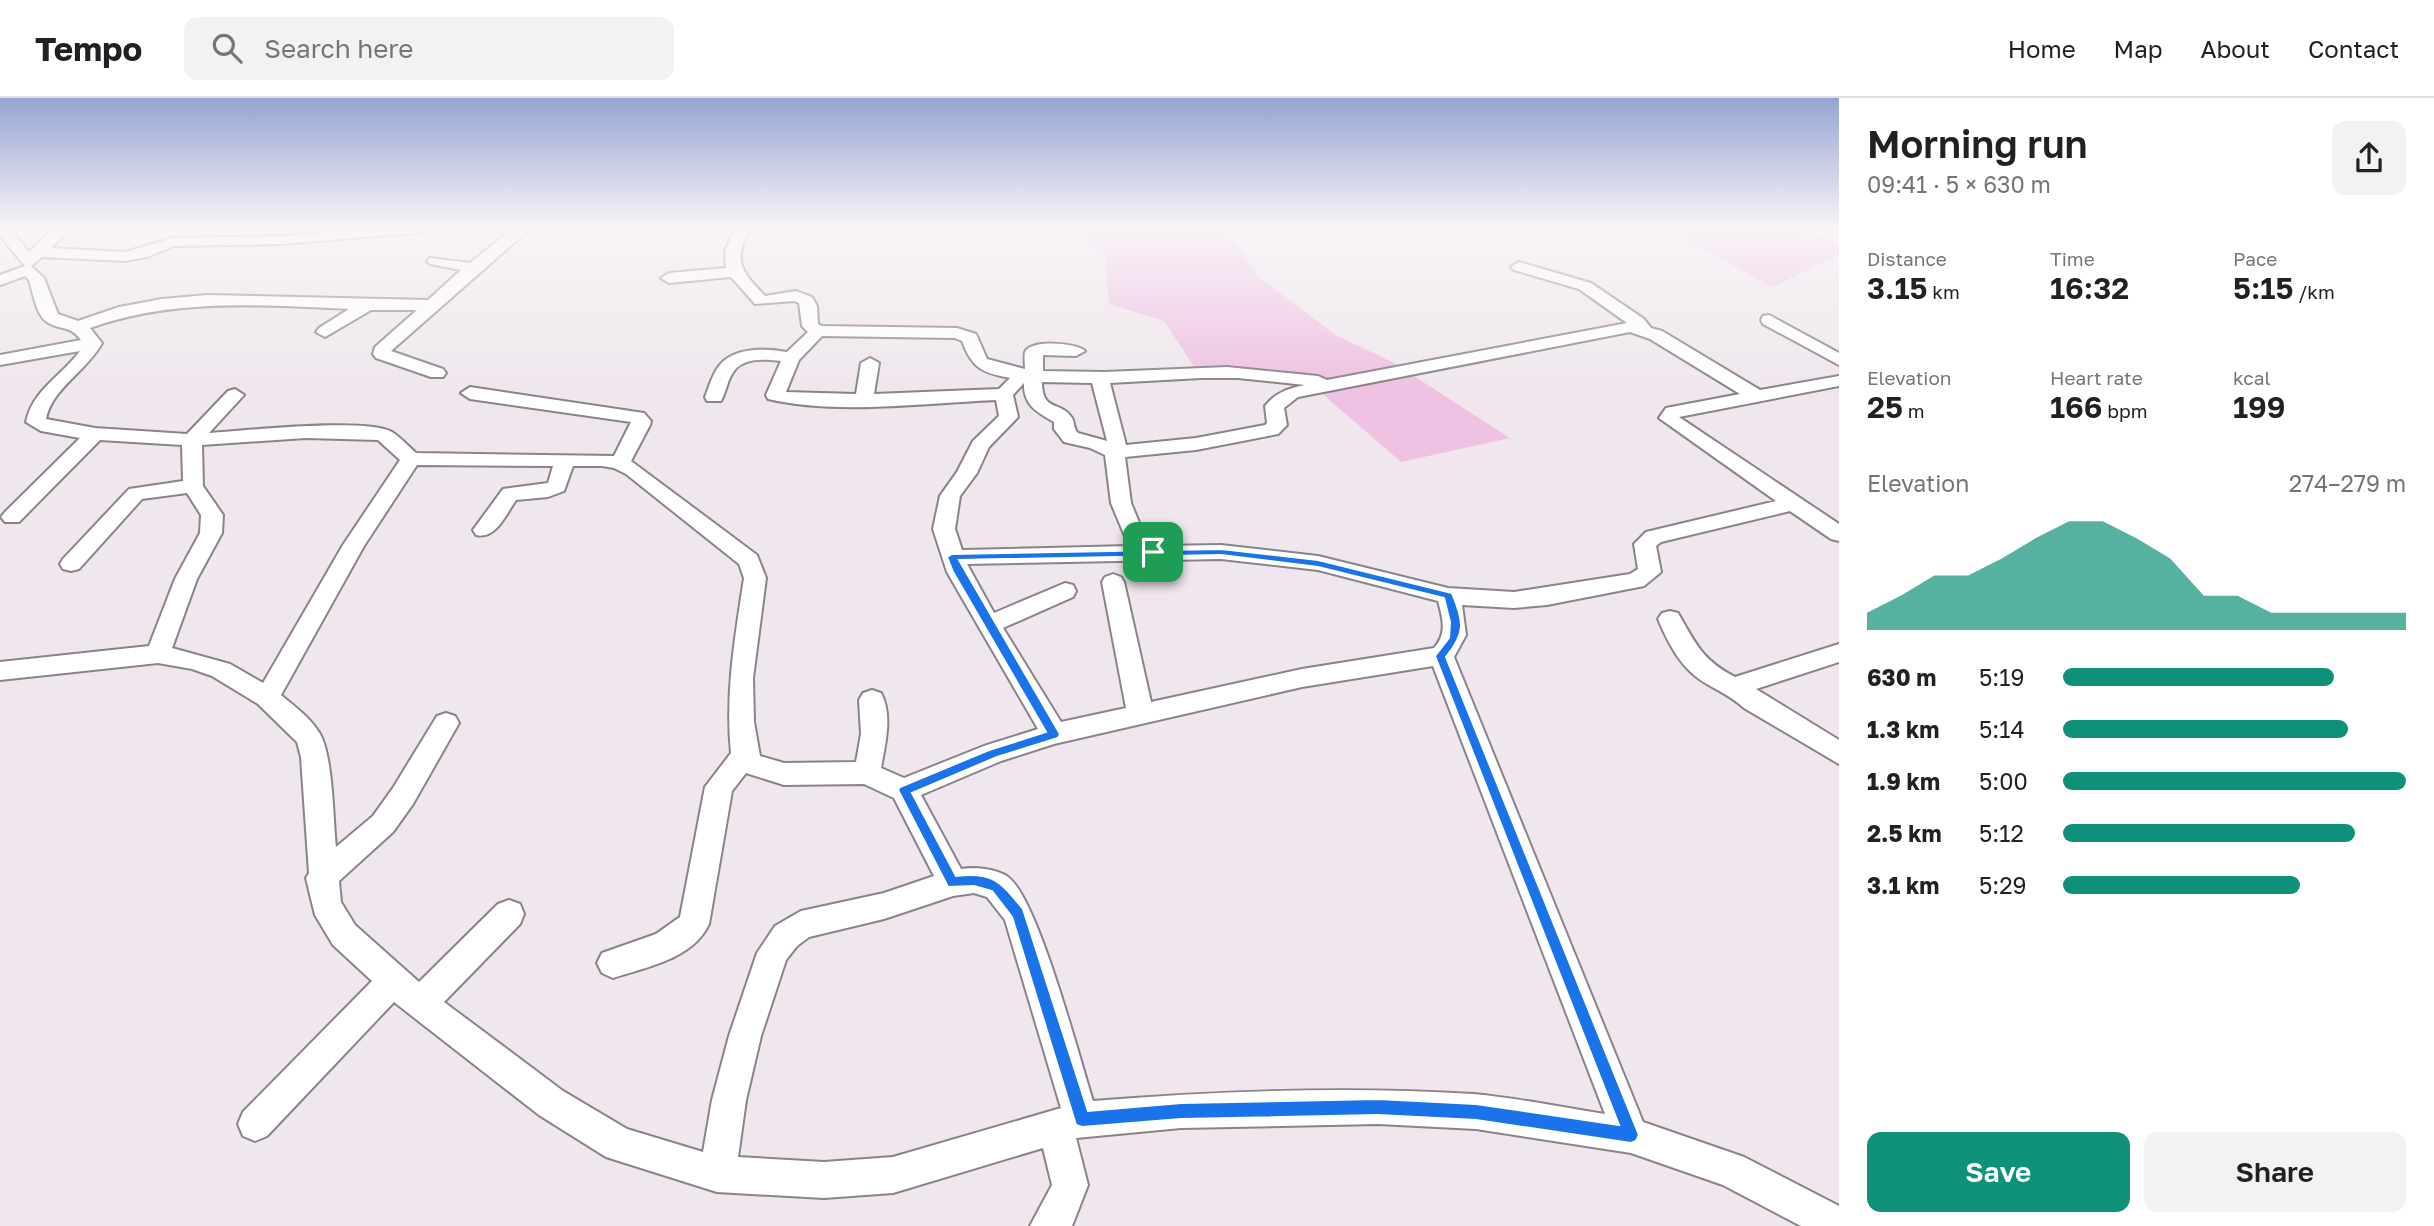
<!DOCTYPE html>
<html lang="en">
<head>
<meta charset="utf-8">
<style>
  body { margin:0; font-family:"Golos Text",sans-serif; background:#f2f2f2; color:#202124; height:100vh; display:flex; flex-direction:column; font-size:26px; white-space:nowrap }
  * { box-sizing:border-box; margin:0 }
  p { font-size:23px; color:#757577 }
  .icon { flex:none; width:38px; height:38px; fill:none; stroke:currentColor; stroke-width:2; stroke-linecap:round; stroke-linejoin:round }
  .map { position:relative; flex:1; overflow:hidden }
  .drawer { display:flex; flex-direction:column; background:#fff; width:595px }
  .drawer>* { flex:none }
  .pin { position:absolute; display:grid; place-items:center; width:60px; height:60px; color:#fff; margin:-30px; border-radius:14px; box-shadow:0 4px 10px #0006 }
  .round { display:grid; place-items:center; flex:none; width:74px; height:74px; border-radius:14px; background:#f2f2f2 }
  .head { display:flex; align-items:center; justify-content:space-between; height:119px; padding:0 28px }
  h1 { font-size:38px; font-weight:600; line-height:52px }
  .stats { display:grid; grid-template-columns:repeat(3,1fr); gap:10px; height:119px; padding:7px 28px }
  .stats div { display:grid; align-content:center }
  .stats b { font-size:30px; font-weight:600 }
  .stats small { font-size:19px; font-weight:400 }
  .stats p { font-size:19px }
  .chart { height:196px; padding:14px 28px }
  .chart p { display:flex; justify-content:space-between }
  .chart svg { width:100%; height:126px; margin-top:7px; fill:#0f9179; opacity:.7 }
  .primary-button { display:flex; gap:14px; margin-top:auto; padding:14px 28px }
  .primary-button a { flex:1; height:80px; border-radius:14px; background:#0f9179; color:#fff; font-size:28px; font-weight:600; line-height:80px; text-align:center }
  .primary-button a+a { background:#f2f2f2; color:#202124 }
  ul { padding:0 28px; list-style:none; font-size:23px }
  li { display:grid; grid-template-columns:112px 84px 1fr; align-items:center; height:52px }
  li i { height:18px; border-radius:9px; background:#0f9179 }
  header { display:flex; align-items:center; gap:42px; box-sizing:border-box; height:98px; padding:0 35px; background:#fff; border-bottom:2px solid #e0e0e0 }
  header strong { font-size:33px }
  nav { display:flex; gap:38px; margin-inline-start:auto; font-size:24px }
  .search { width:490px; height:63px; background:#f2f2f2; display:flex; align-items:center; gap:18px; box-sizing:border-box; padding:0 24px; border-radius:14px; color:#757577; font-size:26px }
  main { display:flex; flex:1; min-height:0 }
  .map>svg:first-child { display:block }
  .green { fill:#efc1e3 }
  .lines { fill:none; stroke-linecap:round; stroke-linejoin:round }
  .minor-casing { stroke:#8a8388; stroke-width:4 }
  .minor { fill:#fff; fill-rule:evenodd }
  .route { fill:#1a73e8; stroke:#fff; stroke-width:2; fill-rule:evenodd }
</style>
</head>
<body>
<header>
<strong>Tempo</strong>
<div class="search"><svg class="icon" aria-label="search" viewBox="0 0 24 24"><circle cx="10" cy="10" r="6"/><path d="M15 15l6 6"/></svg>Search here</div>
<nav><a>Home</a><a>Map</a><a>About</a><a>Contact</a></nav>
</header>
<main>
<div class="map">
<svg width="1839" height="1128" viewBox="0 0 1839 1128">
  <rect width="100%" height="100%" fill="#efe7ed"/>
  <path class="green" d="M 1072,129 L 1224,129 L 1258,178 L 1334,236 L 1392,264 L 1510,340 L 1401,364 L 1304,280 L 1195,270 L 1164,223 L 1109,206 L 1105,156 Z
    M 1672,129 L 1786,129 L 1839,145 L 1839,157 L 1772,189 L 1672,134 Z"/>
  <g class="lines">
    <g class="minor-casing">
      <path id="minor" d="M 0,129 L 11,132 L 29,154 L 56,129 L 71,129 L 51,150 L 125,154 L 173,140 L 283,138 L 389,129 L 532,129 L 391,253 L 443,271 L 446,275 L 443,279 L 431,279 L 376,260 L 373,256 L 375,249 L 417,212 L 371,212 L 325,239 L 316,234 L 319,230 L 349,211 C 261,207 174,200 90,230 L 102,245 C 87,273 52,290 46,321 L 95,330 L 187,336 L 228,293 L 235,291 L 244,297 L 209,335 C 243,333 367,319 392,334 C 400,339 408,348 416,355 L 614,358 L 631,324 L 470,301 L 461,295 L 470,289 L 644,315 L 651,323 L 650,327 L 631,363 L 757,457 L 766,480 L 753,580 L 754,624 L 760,658 L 784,665 L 856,664 L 861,636 L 859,602 L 863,595 L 872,592 L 881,595 C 893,617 885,647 881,670 L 904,680 L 984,648 L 1038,631 L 947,474 L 933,431 L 940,398 L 957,374 L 973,343 L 999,318 L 996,302 C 927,305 835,317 768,301 L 766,297 L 781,263 C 765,261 741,259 732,276 C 727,284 726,294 721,303 L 707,303 L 705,299 C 709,289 712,277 719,268 C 733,249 765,250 787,254 L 808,234 L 802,228 L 799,205 L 794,203 L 755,206 L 731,179 L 669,185 L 661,180 L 669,175 L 726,170 L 725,153 L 736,129 L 750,129 C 733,163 740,172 765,198 L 796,193 L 812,199 L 817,208 L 818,226 L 822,228 L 957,230 L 976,236 L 987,261 L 1025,271 C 1025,267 1024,258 1025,254 C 1031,241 1077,245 1085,253 L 1076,258 L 1043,257 L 1043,273 L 1105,274 L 1227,269 L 1318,278 L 1327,282 L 1627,225 L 1579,191 L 1514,172 L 1511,169 L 1519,164 L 1591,185 L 1644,221 L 1651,230 L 1662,233 L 1760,292 L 1839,278 L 1839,288 L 1679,319 L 1839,426 L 1839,443 L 1831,441 L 1790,413 L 1661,444 L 1656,448 L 1661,474 L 1644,488 L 1547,507 L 1514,510 L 1462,507 L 1466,537 L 1454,559 L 1643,1024 L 1744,1059 L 1839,1108 L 1839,1128 L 1801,1128 L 1723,1087 L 1631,1055 L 1476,1031 L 1378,1026 L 1181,1030 L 1076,1040 L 1088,1087 L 1072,1128 L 1030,1128 L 1052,1087 L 1043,1050 L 893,1095 L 824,1100 L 717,1094 L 606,1059 L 539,1017 L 394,904 L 267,1038 L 255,1043 L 243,1038 L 238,1026 L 243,1014 L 372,883 L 333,847 L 315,817 L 306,780 L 309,775 L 301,659 L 297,644 L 258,606 L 212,578 L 192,571 L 158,565 L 0,582 L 0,564 L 149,548 L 175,481 L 200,435 L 201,417 L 187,395 L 142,401 L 79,471 L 71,473 L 63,471 L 60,466 L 63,461 L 129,391 L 183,383 L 182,347 L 100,342 L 19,424 L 5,424 L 1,419 L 5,414 L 80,340 L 41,333 L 26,324 C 33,291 62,278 80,253 L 0,267 L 0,257 L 81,242 C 69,226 61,233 47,224 C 36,217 33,194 29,182 L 25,178 L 0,187 L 0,177 L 25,168 L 0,138 ZM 436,133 L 509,134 L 470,165 L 430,160 L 427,163 L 430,166 L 461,172 L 428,202 L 207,197 L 162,201 L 119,209 L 78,223 L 58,216 L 44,180 L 31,168 L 42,159 L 125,163 L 147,159 L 174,148 L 283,146 ZM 1630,234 L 1650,241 L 1740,296 L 1666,310 L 1659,320 L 1776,403 L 1646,434 L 1634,446 L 1638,471 L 1630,476 L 1514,494 L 1448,490 L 1318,458 L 1221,447 L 1158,448 L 1145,439 L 1131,405 L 1125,359 L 1196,352 L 1278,336 L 1287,327 L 1284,310 L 1298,299 ZM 822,238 L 955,240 L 962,243 C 972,270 982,275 1010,280 L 999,291 L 874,296 L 879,265 L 870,260 L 861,265 L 856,296 L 786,294 L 799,262 ZM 1201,280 L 1238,280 L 1305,287 C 1289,290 1275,295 1265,308 L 1267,325 L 1265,327 L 1196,340 L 1126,347 L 1110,285 ZM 1042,284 L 1092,285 L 1107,343 L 1078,335 C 1073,330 1075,325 1072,320 C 1061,302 1042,315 1042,284 ZM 1024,285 C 1023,307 1037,314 1054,324 L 1054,331 L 1064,344 L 1090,350 L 1105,357 L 1111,405 L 1129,448 L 962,452 L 955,431 L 960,398 L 977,375 L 989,349 L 1018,319 L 1013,297 ZM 306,340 L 378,342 L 400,362 L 343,447 L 263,585 L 230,566 L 172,550 L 197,481 L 222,435 L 223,417 L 203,388 L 202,347 ZM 417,367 L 553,368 L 548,385 L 503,391 L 473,432 L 476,437 C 496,442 506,416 516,402 L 548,399 L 564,393 L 573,368 L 602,368 L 614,370 L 626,376 L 739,466 L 744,480 C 735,539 725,595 731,655 L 705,689 L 680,819 L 656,836 L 602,855 L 597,865 L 602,875 L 613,880 C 646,869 693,861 709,826 L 732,693 L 746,675 L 784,687 L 864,686 L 894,700 L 934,778 L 884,795 L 801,813 L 775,828 L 757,855 L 729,938 L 712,1002 L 703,1054 L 627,1031 L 563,993 L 444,904 L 520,826 L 524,816 L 520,806 L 509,802 L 498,806 L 419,884 L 355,827 L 341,804 L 339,783 L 393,734 L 413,706 L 459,625 L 455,618 L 446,615 L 437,618 L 393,690 L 373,718 L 336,749 C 333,721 333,659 320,636 C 311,620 294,608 281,597 L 364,448 ZM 1221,461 L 1318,472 L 1438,503 C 1443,521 1447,536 1434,550 L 1302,571 L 1151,604 L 1124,484 L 1121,479 L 1113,476 L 1105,479 L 1102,484 L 1126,610 L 1061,624 L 1003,530 L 1073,499 L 1076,493 L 1073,487 L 1065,485 L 994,515 L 967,466 ZM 1433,568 L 1605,1016 C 1561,1009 1517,1000 1473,996 C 1347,988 1219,993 1093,1003 C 1079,959 1038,801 1008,779 C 996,770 974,769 961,771 L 921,697 L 1001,663 L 1054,646 L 1302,589 ZM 974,795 L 987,799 L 1005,822 L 1061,1010 L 893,1059 L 824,1064 L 738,1059 L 746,1002 L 761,938 L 786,862 L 797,848 L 809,839 L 884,821 L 953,798 Z
        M 1769,217 L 1839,255 L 1839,267 L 1763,226 L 1761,222 L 1763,218 Z
        M 1670,513 L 1678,515 C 1696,546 1702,562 1735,579 L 1839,546 L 1839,564 L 1756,591 L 1839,642 L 1839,666 L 1744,610 C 1732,599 1721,594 1707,586 C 1682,572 1669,547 1658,521 L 1662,515 Z"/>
    </g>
    <use href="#minor" class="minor"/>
  </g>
  <linearGradient id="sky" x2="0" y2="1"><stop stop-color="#97a4d2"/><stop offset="0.45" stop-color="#f8f4f7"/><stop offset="1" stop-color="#f8f4f7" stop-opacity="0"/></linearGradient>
  <rect width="1839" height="287" fill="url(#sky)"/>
  <path class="route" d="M 1221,451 L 1318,462 L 1452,495 C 1464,523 1466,535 1446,559 L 1639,1037 L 1636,1043 L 1631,1045 L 1476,1022 L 1378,1017 L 1181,1021 L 1082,1029 L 1076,1027 L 1012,819 L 992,793 L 974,788 L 948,789 L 898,692 L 900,689 L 989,652 L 1046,634 L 953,474 L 947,459 L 952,456 ZM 1221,457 L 1318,469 L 1444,500 L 1450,524 L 1449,540 L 1435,558 L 1619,1027 L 1476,1006 L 1378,1001 L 1181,1005 L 1088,1013 L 1023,811 C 1001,784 993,773 956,778 L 912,695 L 997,659 L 1058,640 L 1060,636 L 959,462 Z"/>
</svg>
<div class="pin" style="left:1153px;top:454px;background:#1e9e55"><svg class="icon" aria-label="arrive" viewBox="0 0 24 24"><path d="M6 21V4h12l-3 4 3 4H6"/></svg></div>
</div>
<section class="drawer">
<div class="head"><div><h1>Morning run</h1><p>09:41 · 5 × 630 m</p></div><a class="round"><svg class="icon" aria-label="share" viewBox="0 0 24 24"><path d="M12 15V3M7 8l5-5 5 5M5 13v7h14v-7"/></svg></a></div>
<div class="stats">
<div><p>Distance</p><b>3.15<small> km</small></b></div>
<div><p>Time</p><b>16:32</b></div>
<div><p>Pace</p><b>5:15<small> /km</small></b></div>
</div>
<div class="stats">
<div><p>Elevation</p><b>25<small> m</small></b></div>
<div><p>Heart rate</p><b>166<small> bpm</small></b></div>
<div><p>kcal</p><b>199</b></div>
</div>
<div class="chart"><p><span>Elevation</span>274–279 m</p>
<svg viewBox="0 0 160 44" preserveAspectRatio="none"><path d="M0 44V38L10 32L20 25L30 25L40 19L50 12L60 6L70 6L80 12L90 19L100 32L110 32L120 38L130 38L140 38L150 38L160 38V44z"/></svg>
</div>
<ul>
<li><b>630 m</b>5:19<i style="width:79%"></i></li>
<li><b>1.3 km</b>5:14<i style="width:83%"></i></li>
<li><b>1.9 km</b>5:00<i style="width:100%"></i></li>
<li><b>2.5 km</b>5:12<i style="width:85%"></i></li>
<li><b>3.1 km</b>5:29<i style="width:69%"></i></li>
</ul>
<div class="primary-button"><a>Save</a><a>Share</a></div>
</section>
</main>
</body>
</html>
